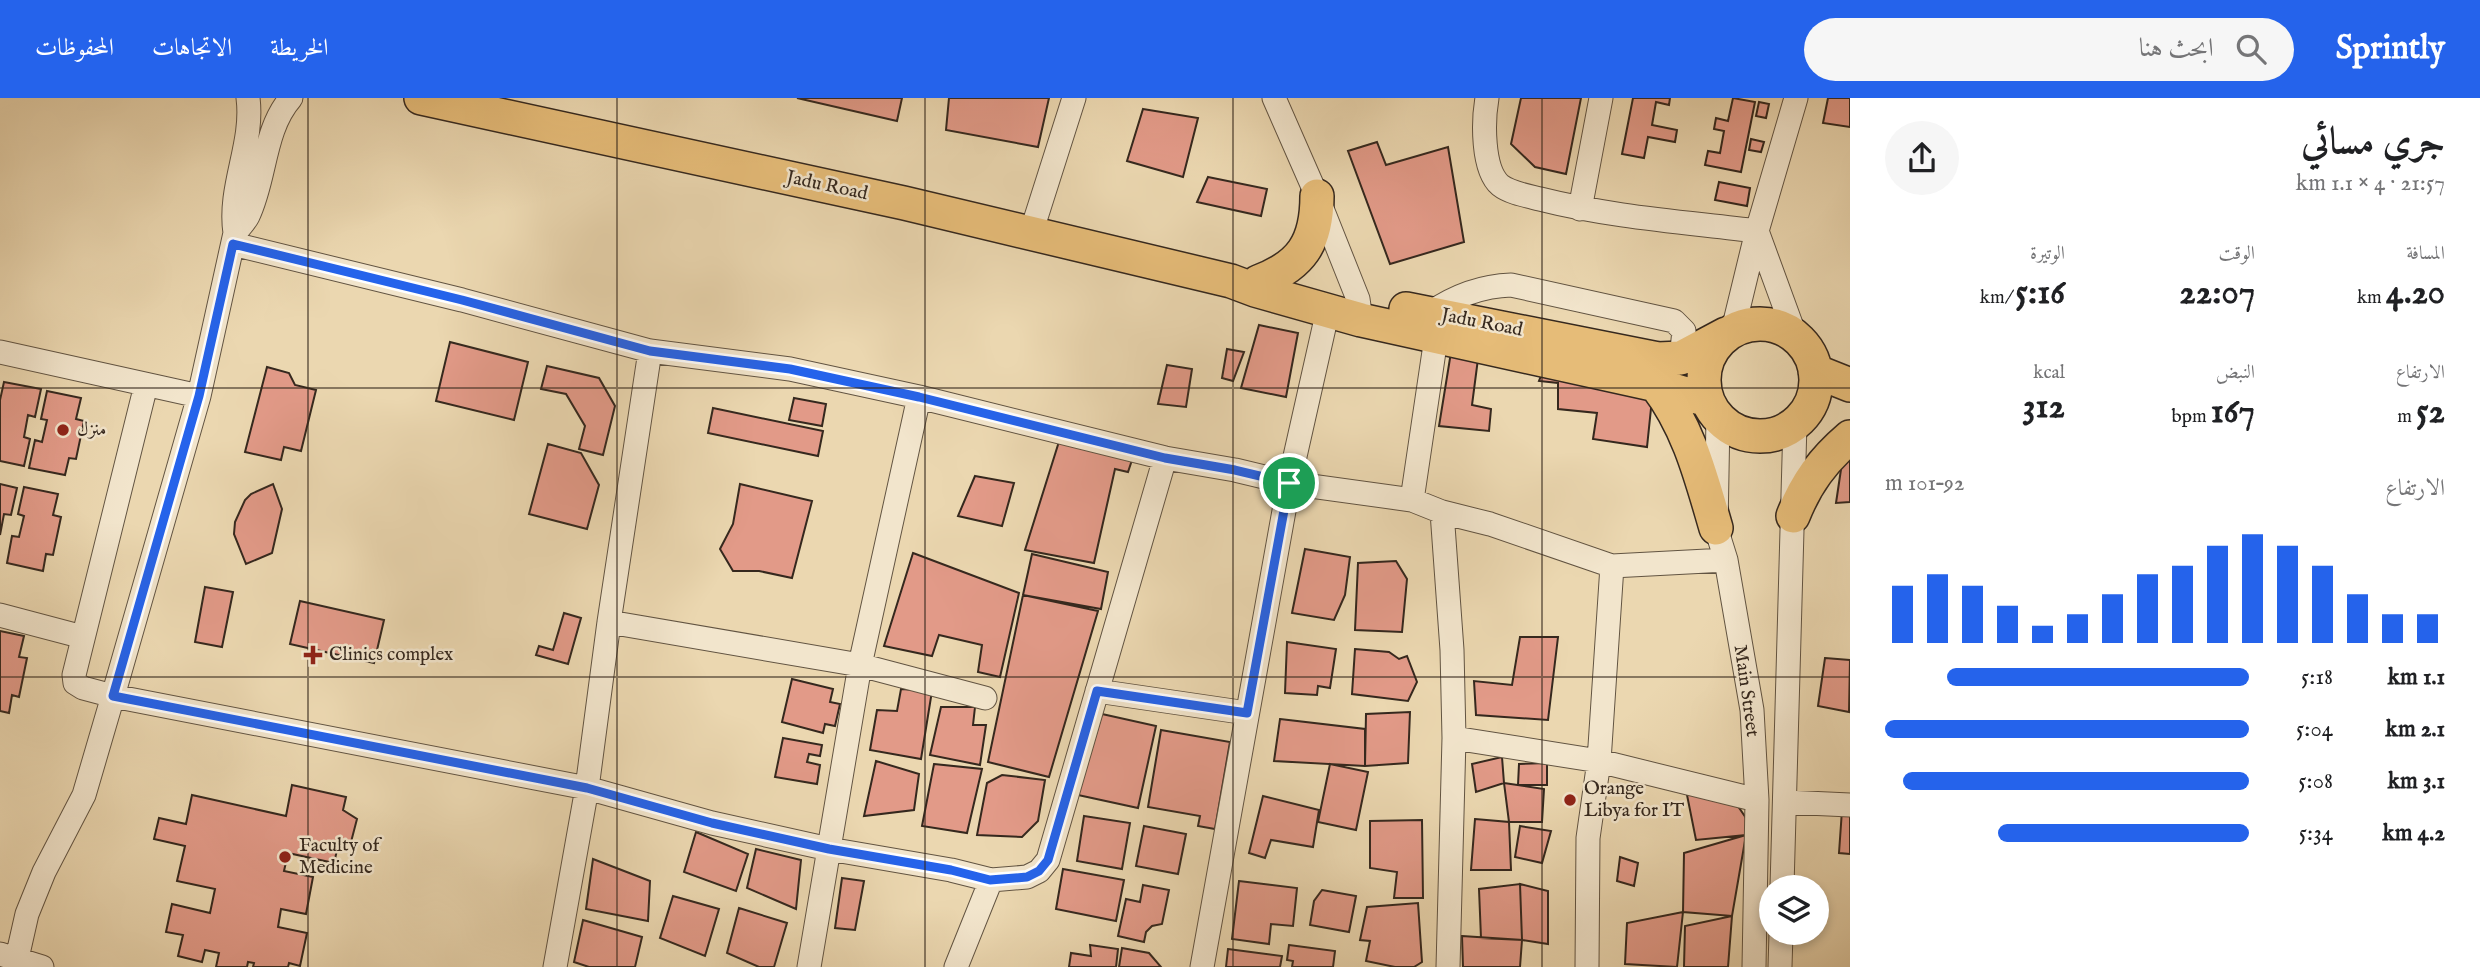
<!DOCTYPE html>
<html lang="ar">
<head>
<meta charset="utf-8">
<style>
  body { margin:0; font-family:"IM FELL English",Amiri,serif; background:#f6f6f6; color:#202124; direction:rtl; height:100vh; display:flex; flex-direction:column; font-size:26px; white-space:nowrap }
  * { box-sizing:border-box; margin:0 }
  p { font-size:23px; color:#757577 }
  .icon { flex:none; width:38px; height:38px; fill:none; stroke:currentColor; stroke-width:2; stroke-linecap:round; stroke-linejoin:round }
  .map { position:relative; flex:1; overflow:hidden; direction:ltr }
  .sheet { display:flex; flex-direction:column; background:#fff; width:630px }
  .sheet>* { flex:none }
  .fabs { position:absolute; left:1759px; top:777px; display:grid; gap:14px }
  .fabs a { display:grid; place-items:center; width:70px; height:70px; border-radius:50%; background:#fff; box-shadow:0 4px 10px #0003; font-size:35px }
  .pin { position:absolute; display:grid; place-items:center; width:60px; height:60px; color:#fff; margin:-30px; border:4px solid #fff; border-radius:50%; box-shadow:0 2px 7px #0007 }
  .round { display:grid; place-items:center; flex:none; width:74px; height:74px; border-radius:37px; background:#f6f6f6 }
  .overview { display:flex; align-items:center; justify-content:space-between; height:119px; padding:0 35px }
  h1 { font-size:38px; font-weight:700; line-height:52px }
  .metrics { display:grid; grid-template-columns:repeat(3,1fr); gap:10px; height:119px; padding:7px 35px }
  .metrics div { display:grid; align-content:center }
  .metrics b { font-size:35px; font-weight:700 }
  .metrics small { font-size:19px; font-weight:400 }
  .metrics p { font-size:19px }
  .chart { height:196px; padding:14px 35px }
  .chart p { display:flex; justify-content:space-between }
  .chart svg { width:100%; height:126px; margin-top:7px; stroke:#2563eb; stroke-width:6 }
  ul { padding:0 35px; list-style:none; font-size:23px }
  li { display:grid; grid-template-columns:112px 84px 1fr; align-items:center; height:52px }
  li i { height:18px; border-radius:9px; background:#2563eb }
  header { display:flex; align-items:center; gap:42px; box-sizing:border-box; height:98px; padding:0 35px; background:#2563eb; color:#fff }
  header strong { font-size:33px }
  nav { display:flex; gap:38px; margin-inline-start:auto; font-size:24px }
  .search { width:490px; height:63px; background:#f6f6f6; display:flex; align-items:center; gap:18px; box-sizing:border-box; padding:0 24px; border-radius:38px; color:#757577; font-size:26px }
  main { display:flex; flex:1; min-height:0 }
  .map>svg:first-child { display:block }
  .building { fill:#e29a88; stroke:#35281e; stroke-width:2 }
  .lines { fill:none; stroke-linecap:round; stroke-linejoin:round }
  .minor-casing { stroke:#625442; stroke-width:25 }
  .highway-casing { stroke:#35281e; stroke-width:36 }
  .minor { stroke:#f2e5cc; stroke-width:23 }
  .highway { stroke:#e6bc78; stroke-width:33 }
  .route-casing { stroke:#fff; stroke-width:14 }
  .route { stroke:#2563eb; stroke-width:9 }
  .grid { fill:none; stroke:#35281e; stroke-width:2; stroke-opacity:0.55 }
  .poi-dot { fill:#8f2418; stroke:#f2e5cc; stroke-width:2.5 }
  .labels { text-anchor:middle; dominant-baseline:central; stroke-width:5; stroke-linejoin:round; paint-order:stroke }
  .street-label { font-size:19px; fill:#35281e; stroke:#f2e5cc }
  .poi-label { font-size:19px; fill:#35281e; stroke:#f2e5cc; text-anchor:start }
</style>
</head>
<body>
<header>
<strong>Sprintly</strong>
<div class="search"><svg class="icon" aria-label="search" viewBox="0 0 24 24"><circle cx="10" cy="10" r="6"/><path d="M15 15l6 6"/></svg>ابحث هنا</div>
<nav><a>الخريطة</a><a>الاتجاهات</a><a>المحفوظات</a></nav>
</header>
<main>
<section class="sheet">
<div class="overview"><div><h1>جري مسائي</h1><p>21:57 · 4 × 1.1 km</p></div><a class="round"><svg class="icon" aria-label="share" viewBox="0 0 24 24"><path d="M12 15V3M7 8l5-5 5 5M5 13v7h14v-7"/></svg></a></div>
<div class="metrics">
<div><p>المسافة</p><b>4.20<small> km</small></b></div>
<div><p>الوقت</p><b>22:07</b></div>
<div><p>الوتيرة</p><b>5:16<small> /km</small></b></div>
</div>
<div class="metrics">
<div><p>الارتفاع</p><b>52<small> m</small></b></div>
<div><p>النبض</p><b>167<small> bpm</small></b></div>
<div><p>kcal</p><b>312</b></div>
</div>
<div class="chart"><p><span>الارتفاع</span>92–101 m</p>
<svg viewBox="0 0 160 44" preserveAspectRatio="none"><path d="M5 44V24M15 44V20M25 44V24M35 44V31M45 44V38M55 44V34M65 44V27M75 44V20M85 44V17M95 44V10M105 44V6M115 44V10M125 44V17M135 44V27M145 44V34M155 44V34"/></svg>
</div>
<ul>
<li><b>1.1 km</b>5:18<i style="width:83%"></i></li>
<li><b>2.1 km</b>5:04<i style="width:100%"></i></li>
<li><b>3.1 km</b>5:08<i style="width:95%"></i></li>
<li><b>4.2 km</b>5:34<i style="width:69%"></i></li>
</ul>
</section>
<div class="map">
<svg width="1850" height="869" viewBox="0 0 1850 869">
  <rect width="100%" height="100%" fill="#ebd7b0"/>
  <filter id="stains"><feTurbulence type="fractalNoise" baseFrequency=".00286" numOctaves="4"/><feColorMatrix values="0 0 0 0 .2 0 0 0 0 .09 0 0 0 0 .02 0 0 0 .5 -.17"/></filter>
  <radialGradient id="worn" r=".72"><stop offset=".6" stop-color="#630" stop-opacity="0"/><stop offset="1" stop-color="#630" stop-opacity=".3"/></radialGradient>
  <path class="building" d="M 797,0 L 902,0 L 897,23 Z
    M 949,0 L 1049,0 L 1038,49 L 946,32 Z
    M 1521,0 L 1581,0 L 1566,76 L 1535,69 L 1511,46 Z
    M 1633,0 L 1670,0 L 1669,7 L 1656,4 L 1652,27 L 1677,32 L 1675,44 L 1648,39 L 1644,60 L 1622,56 Z
    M 1733,0 L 1755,4 L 1741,74 L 1705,67 L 1708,53 L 1720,55 L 1724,33 L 1714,31 L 1716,20 L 1728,23 Z
    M 1828,0 L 1850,0 L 1850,29 L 1823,25 Z
    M 1759,4 L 1769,6 L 1766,20 L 1756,18 Z
    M 1143,11 L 1198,20 L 1183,79 L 1127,63 Z
    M 1751,41 L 1764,44 L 1761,54 L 1749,52 Z
    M 1377,44 L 1386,67 L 1448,49 L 1464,144 L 1390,166 L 1348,53 Z
    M 1208,79 L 1267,91 L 1261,118 L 1197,104 Z
    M 1719,84 L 1750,90 L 1747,108 L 1715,102 Z
    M 1259,227 L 1298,235 L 1286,299 L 1241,290 Z
    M 450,244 L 528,264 L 514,322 L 436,303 Z
    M 1452,248 L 1479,253 L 1472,307 L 1491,311 L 1489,333 L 1439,328 Z
    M 1227,251 L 1244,254 L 1233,283 L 1222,280 Z
    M 1167,267 L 1192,271 L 1186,309 L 1158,306 Z
    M 547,268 L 599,280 L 615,308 L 603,357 L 579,351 L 585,328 L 566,296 L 541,291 Z
    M 1545,268 L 1653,291 L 1647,349 L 1593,341 L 1597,315 L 1558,311 L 1558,285 L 1539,283 Z
    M 267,269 L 289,275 L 295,287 L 316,292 L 301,353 L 284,349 L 281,362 L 245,354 Z
    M 4,284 L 41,291 L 35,319 L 28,317 L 24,339 L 30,341 L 24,368 L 0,363 L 0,302 Z
    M 47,293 L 81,300 L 76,321 L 84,323 L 76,361 L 69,360 L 65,377 L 29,370 L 35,342 L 42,344 L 47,322 L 41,321 Z
    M 794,300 L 826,306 L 822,328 L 789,322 Z
    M 713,310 L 823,333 L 818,358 L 708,335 Z
    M 1062,334 L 1134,356 L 1128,374 L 1115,371 L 1094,465 L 1025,452 Z
    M 548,346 L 581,355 L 599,387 L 587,431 L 529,416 Z
    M 1843,358 L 1850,359 L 1850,404 L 1836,405 Z
    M 975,378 L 1014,385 L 1002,428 L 958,418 Z
    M 0,386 L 17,390 L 11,417 L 4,416 L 0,437 Z
    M 273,386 L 282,411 L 272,455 L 246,466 L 234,436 L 235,424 L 245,402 L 251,396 Z
    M 740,386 L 812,403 L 792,480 L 759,473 L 733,473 L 720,451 L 733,426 Z
    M 24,389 L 58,396 L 53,417 L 61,419 L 53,457 L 46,456 L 43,473 L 7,465 L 12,438 L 19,439 L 24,418 L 18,416 Z
    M 1305,451 L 1350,459 L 1345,497 L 1334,522 L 1292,515 Z
    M 913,455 L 1019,495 L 1000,579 L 978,574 L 982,547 L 939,537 L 932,558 L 884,548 Z
    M 1032,456 L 1108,474 L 1101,511 L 1023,497 Z
    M 1396,463 L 1407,481 L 1402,534 L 1355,532 L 1358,465 Z
    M 205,489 L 233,494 L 222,549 L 195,544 Z
    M 1023,497 L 1098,513 L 1049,679 L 988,664 Z
    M 300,503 L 384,522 L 374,565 L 290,546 Z
    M 564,515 L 581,520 L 568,566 L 536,557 L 539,548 L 553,552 Z
    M 0,533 L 24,538 L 19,559 L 27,560 L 19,599 L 12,597 L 9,615 L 0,613 Z
    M 1520,539 L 1558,539 L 1548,622 L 1476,617 L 1474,583 L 1512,587 Z
    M 1287,544 L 1336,551 L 1330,590 L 1318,588 L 1317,597 L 1285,595 Z
    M 1355,551 L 1389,554 L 1399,561 L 1407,558 L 1417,584 L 1408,603 L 1352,596 Z
    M 1825,560 L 1850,562 L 1849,614 L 1818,608 Z
    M 792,581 L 833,591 L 830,604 L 840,606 L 835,628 L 825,626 L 823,635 L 782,624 Z
    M 901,591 L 932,593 L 921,661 L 870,652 L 877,612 L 897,613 Z
    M 941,609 L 975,609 L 973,627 L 986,627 L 980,667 L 930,657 Z
    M 1410,614 L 1408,665 L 1365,668 L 1366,616 Z
    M 1102,616 L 1156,628 L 1138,710 L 1078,697 Z
    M 1280,621 L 1365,631 L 1365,668 L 1274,663 Z
    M 1161,632 L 1230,644 L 1215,731 L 1198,728 L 1200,718 L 1148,709 Z
    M 783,640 L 822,647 L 820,658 L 809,656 L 807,664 L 820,667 L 817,686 L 775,679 Z
    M 1502,659 L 1504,685 L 1476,694 L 1472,666 Z
    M 876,663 L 919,676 L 914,712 L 864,718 Z
    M 1547,665 L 1547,687 L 1518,687 L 1519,666 Z
    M 934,666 L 982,671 L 967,735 L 922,728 Z
    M 1330,666 L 1368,674 L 1356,732 L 1318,724 Z
    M 1002,677 L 1045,682 L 1038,723 L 1022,739 L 977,737 L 987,685 Z
    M 1504,685 L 1544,691 L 1542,724 L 1509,724 Z
    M 292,687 L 346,699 L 343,712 L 357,721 L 351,744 L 338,748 L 334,765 L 288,755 L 284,773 L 313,779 L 306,816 L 281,811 L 278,829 L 307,835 L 300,868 L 289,865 L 288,869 L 253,869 L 254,865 L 248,864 L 247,869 L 216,869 L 219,855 L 205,852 L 202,864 L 178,858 L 183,837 L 166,834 L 172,806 L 210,815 L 215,791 L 177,783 L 185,748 L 154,741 L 159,720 L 186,726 L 192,697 L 286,718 Z
    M 1686,692 L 1731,698 L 1748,723 L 1746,737 L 1696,742 Z
    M 1263,698 L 1319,712 L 1313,749 L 1271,742 L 1265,760 L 1249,755 Z
    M 1842,712 L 1850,712 L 1850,756 L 1839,755 Z
    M 1084,718 L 1130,725 L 1122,771 L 1077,763 Z
    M 1475,721 L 1509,724 L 1511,772 L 1471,772 Z
    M 1422,722 L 1423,800 L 1394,800 L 1397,774 L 1370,770 L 1370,723 Z
    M 1144,728 L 1186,736 L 1178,776 L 1136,768 Z
    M 1520,728 L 1551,733 L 1542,765 L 1515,759 Z
    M 696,734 L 748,756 L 736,793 L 684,774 Z
    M 1746,737 L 1732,818 L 1683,814 L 1684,755 Z
    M 756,751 L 801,762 L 796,811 L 747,790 Z
    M 1620,759 L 1638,765 L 1634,788 L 1617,783 Z
    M 593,761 L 650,783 L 648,823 L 586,811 Z
    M 1063,771 L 1124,782 L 1116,823 L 1056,811 Z
    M 842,780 L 864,783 L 855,832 L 835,830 Z
    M 1239,783 L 1297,790 L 1293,828 L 1271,826 L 1269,846 L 1232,841 Z
    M 1520,786 L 1522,842 L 1481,840 L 1479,791 Z
    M 1520,786 L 1548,793 L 1548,846 L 1522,842 Z
    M 1143,787 L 1169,792 L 1162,826 L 1152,828 L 1146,834 L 1144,844 L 1118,838 L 1126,801 L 1140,804 Z
    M 1322,792 L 1356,798 L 1349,834 L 1310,827 L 1314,803 Z
    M 673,798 L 719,811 L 705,858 L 660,840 Z
    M 1418,805 L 1422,864 L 1414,869 L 1395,869 L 1366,863 L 1370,843 L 1360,842 L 1367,809 Z
    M 739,810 L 787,825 L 774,869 L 759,869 L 727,855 Z
    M 1683,814 L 1677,869 L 1625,866 L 1627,825 Z
    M 1732,818 L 1728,869 L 1684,869 L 1685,828 Z
    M 583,822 L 642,839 L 635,869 L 589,869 L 574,864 Z
    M 1462,838 L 1522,842 L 1520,869 L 1463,869 Z
    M 1090,847 L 1118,851 L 1116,869 L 1069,869 L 1071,855 L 1091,858 Z
    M 1289,847 L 1335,853 L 1333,869 L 1292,869 L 1293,863 L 1287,862 Z
    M 1122,850 L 1149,855 L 1161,869 L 1119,869 Z
    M 1228,851 L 1282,858 L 1280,869 L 1226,869 Z"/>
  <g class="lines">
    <g class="minor-casing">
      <path id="minor" d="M 1274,0 L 1317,98 L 1358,201 L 1361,222
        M 1487,0 C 1483,23 1482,71 1500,87 C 1510,95 1528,98 1540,101 C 1611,119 1685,124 1757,133
        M 1580,111 L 1601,0
        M 1757,133 L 1795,237
        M 235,135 C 239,130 245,124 248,118 C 266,81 263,32 291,0
        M 1031,135 L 1074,0
        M 233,146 L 462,202 L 650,253 L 790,271 L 919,299 L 1165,360 L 1235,372 L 1289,385 L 1412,402 L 1442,414 L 1452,552 L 1454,640 L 1448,869
        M 1430,215 C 1455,198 1480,188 1511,187 L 1674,223 L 1684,233 L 1681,260
        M 1733,232 L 1757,133 L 1796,0
        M 0,254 L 199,298
        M 146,287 L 74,577 L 75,585 L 83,590 L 113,598 L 587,690 L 712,725 L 829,751 L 951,772 L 991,782 L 1027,779 L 1039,773 L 1048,762 L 1165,360
        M 1718,320 L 1716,430 L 1726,462 L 1752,612 L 1757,702 L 1754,869
        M 1412,402 L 1436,240
        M 1442,414 L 1490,426 L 1612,468 L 1599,663 L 1588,740 L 1587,869
        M 1612,468 L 1726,462
        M 0,517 L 83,539
        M 609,524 L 860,567 L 985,600
        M 1097,593 L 1247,615
        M 1454,640 L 1599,663 L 1757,702
        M 1785,704 L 1850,707
        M 1782,789 L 1795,325
        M 0,856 L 42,869
        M 15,869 L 27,816 L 44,774 L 84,697 L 113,598 L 199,298 L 235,135 C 228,89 254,46 248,0
        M 555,869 L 587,690 L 609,524 L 650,253
        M 809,869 L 860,567 L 919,299
        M 956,869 L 991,782
        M 1202,869 L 1289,385 L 1328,212
        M 1780,869 L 1781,835"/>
    </g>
    <g class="highway-casing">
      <path id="highway" d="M 421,0 L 904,105 L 1231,183 L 1255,192 L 1361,222 L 1656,287 L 1707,302
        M 1258,184 C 1301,168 1317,145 1317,98
        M 1406,211 L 1658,261 L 1681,260 L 1726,236
        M1704 282a56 56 0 1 1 112 0a56 56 0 1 1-112 0Z
        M 1815,273 L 1850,287
        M 1656,287 C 1689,330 1701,379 1716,430
        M 1793,418 C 1806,385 1823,362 1850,339"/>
    </g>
    <use href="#minor" class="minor"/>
    <use href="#highway" class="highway"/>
  </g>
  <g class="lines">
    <g class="route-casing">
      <path id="route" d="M 233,146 L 462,202 L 650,253 L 790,271 L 919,299 L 1165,360 L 1235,372 L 1289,385 L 1247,615 L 1097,593 L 1048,762 L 1039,773 L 1027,779 L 990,782 L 951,772 L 829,751 L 712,725 L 587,690 L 113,598 L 199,298 Z"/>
    </g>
    <use href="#route" class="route"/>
  </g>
  <path class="grid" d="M 308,0 L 308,869M 617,0 L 617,869M 925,0 L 925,869M 1233,0 L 1233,869M 1542,0 L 1542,869M 0,290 L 1850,290M 0,579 L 1850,579"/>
  <g class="poi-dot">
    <circle cx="63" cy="332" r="7"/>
    <path d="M309.5 546.5h7v7h7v7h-7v7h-7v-7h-7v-7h7z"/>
    <circle cx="1570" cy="702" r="7"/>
    <circle cx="285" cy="759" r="7"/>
  </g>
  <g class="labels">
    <g class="street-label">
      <text transform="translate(827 88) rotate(12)">Jadu Road</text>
      <text transform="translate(1482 225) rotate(11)">Jadu Road</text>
      <text transform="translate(1746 593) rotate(82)">Main Street</text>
    </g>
    <g class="poi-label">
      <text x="77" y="332">منزل</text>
      <text x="329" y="557">Clinics complex</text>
      <text x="1584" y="691">Orange<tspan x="1584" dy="22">Libya for IT</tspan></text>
      <text x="299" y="748">Faculty of<tspan x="299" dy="22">Medicine</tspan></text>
    </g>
  </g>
  <rect width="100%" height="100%" filter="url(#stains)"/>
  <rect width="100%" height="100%" fill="url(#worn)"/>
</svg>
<div class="fabs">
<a><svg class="icon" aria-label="layers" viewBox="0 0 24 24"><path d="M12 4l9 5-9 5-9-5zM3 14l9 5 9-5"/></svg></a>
</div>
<div class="pin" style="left:1289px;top:385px;background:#1e9e55"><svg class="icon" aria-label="arrive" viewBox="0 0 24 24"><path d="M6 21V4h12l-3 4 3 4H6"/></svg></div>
</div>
</main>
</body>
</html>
